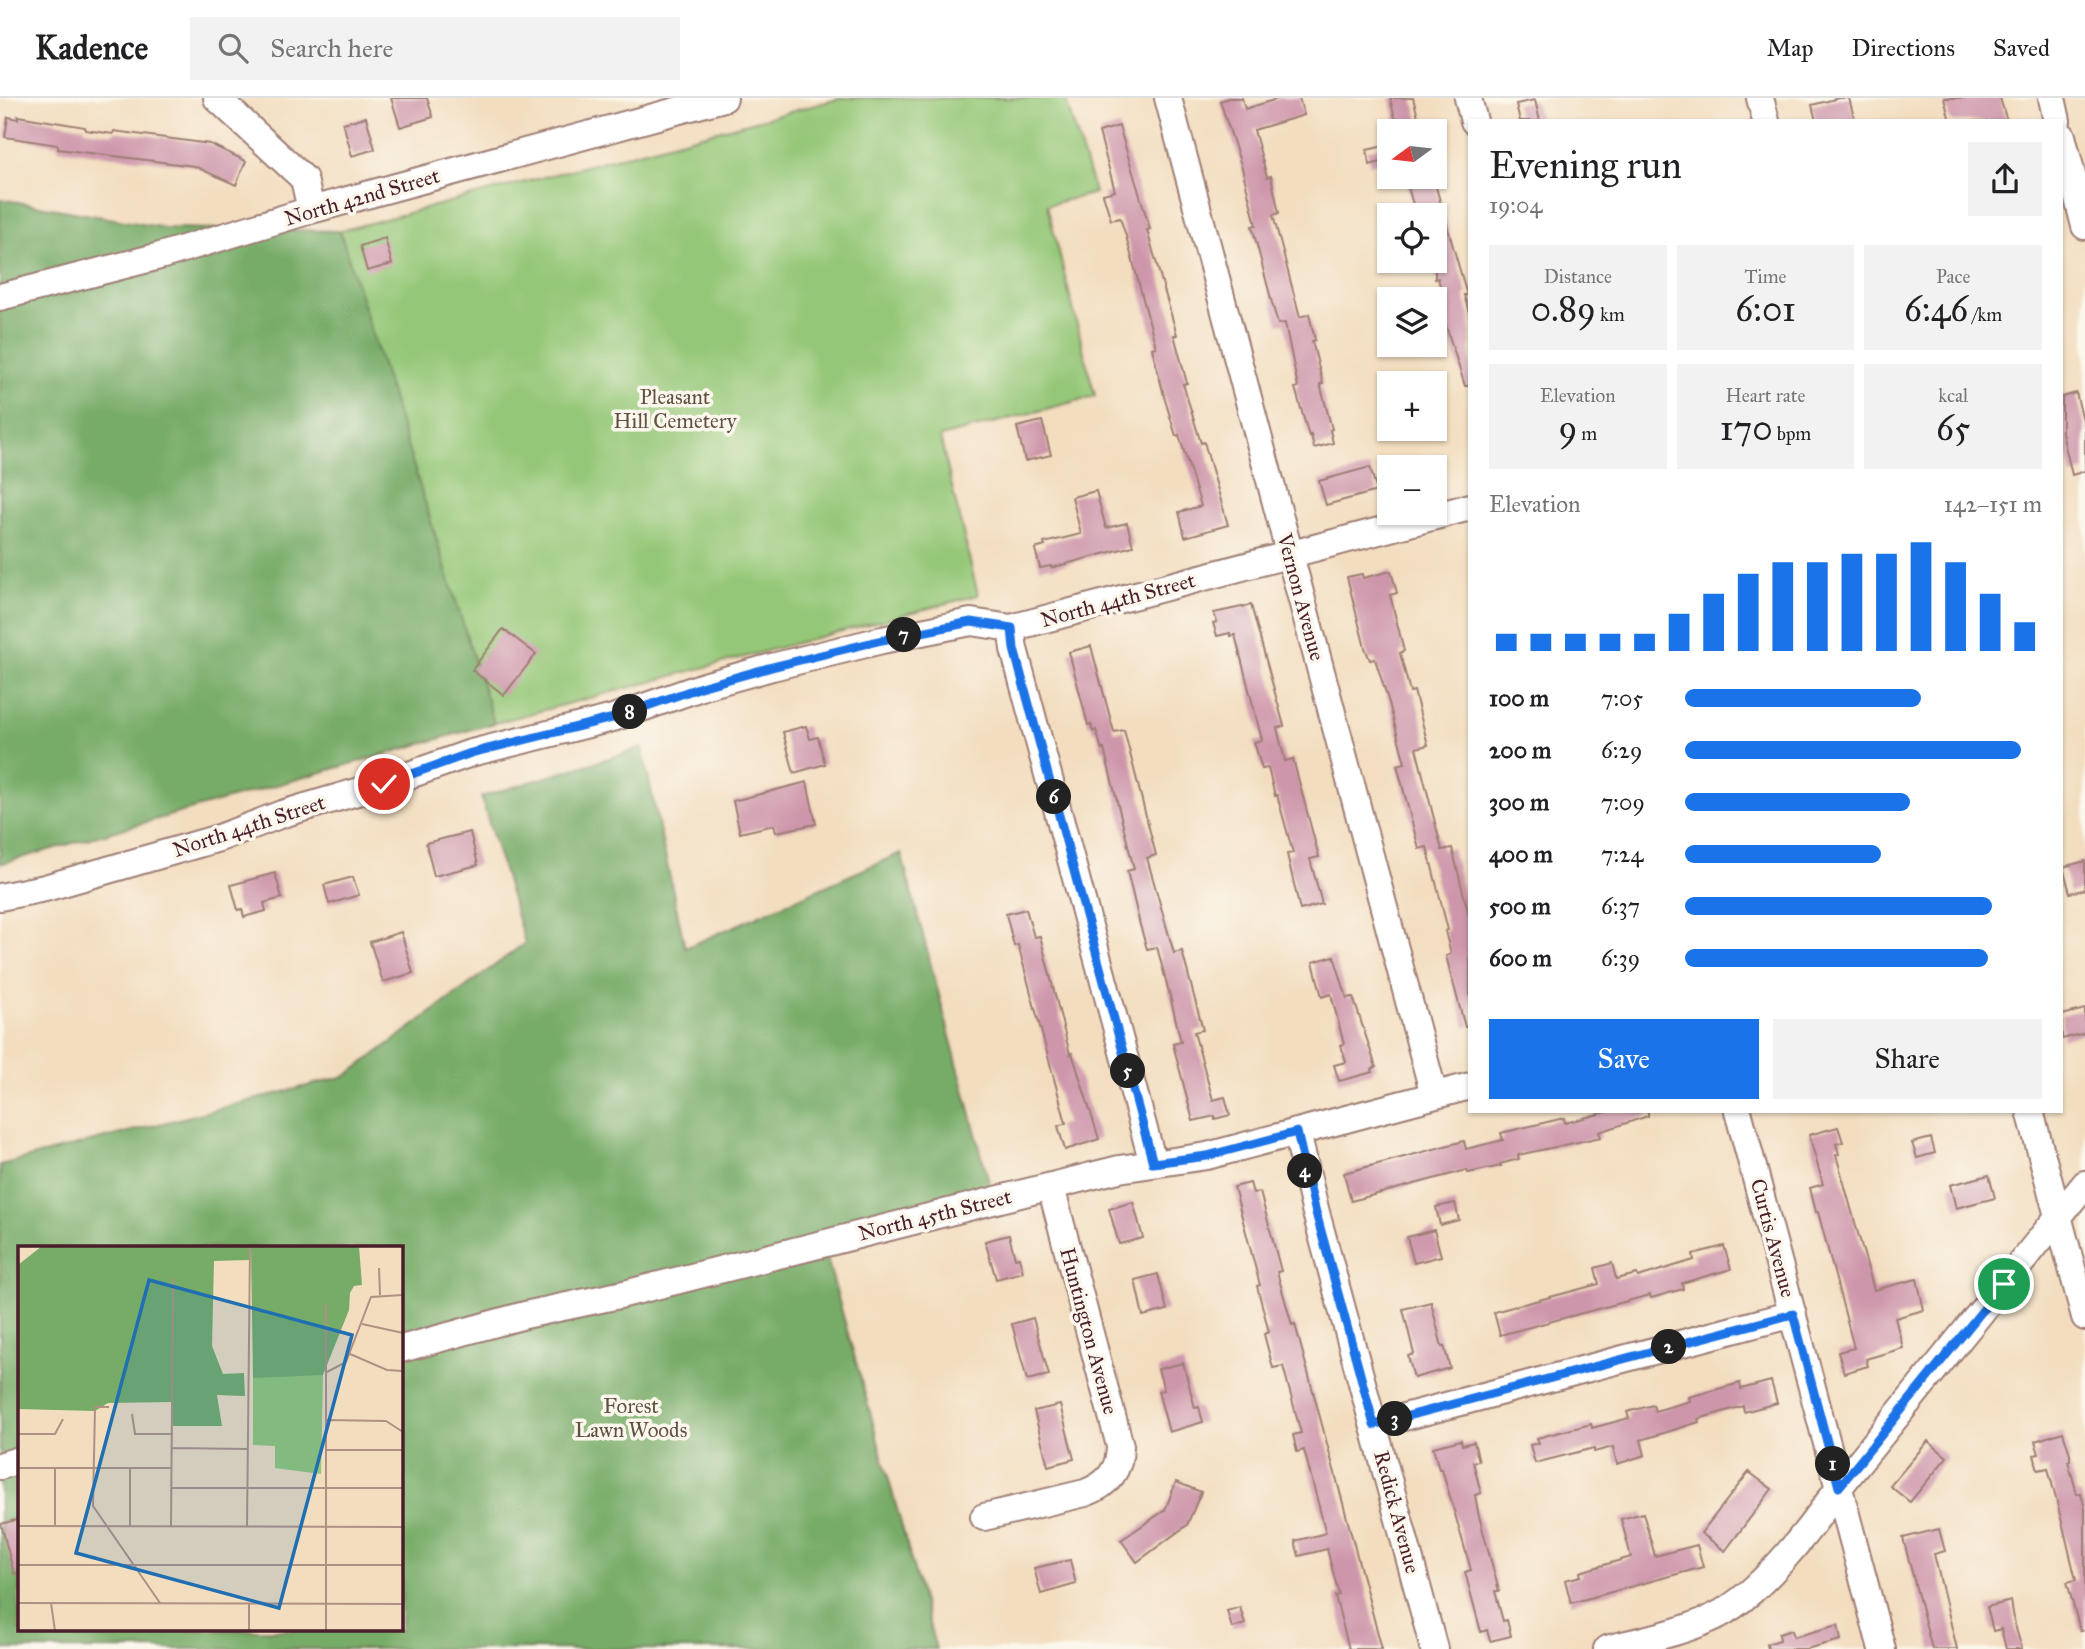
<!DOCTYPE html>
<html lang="en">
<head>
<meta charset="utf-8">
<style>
  body { margin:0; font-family:"IM FELL Great Primer",serif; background:#f2f2f2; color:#202124; height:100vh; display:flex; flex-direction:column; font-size:26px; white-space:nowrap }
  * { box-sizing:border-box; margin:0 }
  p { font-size:23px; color:#757577 }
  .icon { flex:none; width:38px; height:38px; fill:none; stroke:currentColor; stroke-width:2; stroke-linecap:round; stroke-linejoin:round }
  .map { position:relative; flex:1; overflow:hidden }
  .sheet { position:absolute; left:1468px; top:21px; width:595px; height:994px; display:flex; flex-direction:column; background:#fff; border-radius:0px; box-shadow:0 2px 5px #0004 }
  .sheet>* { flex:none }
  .needle { width:46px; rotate:255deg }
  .buttons { position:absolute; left:1377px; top:21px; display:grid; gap:14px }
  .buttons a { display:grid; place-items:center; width:70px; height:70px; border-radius:0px; background:#fff; box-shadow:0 2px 5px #0004; font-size:35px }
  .pin { position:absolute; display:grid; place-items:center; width:60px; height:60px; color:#fff; margin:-30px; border:4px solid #fff; border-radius:50%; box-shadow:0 2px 7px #0007 }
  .km { position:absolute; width:35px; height:35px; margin:-18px; border-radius:50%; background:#222; color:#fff; font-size:19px; line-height:35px; text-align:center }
  .round { display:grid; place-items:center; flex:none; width:74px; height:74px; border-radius:0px; background:#f2f2f2 }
  .headline { display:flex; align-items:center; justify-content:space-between; height:119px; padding:0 21px }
  h1 { font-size:38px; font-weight:600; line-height:52px }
  .stats { display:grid; grid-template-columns:repeat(3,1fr); gap:10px; height:119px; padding:7px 21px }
  .stats div { display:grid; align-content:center; border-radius:0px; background:#f2f2f2; text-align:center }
  .stats b { font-size:35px; font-weight:600 }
  .stats small { font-size:19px; font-weight:400 }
  .stats p { font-size:19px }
  .chart { height:196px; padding:14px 21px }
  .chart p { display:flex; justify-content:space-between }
  .chart svg { width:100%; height:126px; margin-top:7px; stroke:#1a73e8; stroke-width:6 }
  .button { display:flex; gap:14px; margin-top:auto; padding:14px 21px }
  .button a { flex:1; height:80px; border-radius:0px; background:#1a73e8; color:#fff; font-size:28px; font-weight:600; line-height:80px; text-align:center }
  .button a+a { background:#f2f2f2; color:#202124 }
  ul { padding:0 21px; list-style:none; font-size:23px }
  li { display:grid; grid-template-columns:112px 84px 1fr; align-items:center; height:52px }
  li i { height:18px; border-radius:9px; background:#1a73e8 }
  header { display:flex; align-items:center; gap:42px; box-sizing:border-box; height:98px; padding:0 35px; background:#fff; border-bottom:2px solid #e0e0e0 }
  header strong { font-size:33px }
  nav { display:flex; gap:38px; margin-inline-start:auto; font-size:24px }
  .search { width:490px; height:63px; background:#f2f2f2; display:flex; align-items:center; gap:18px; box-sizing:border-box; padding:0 24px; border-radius:0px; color:#757577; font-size:26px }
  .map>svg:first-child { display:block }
  .green { fill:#94c777; stroke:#6f7351; stroke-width:2 }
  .forest { fill:#77ac68; stroke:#60664a; stroke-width:2; fill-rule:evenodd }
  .building { fill:#ce96ab }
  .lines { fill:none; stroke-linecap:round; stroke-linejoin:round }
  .minor-casing { stroke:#9e7e75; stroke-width:30 }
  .minor { stroke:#fff; stroke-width:26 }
  .route-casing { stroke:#fff; stroke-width:14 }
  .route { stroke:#1a73e8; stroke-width:9 }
  .labels { text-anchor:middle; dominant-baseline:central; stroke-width:7; stroke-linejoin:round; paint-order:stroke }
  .street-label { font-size:21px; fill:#4a1f2b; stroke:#fbf7ec }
  .park-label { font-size:21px; fill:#605142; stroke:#fbf7ec }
  .inset-road { fill:none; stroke:#af9184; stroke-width:2 }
  .view { fill:#1f6fb2; fill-opacity:0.15; stroke:#1f6fb2; stroke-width:3.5 }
  .inset-edge { fill:none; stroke:#4a1f2b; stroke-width:3.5 }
</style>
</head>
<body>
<header>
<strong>Kadence</strong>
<div class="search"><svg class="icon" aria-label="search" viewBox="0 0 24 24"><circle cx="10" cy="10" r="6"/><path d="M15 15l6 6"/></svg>Search here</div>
<nav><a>Map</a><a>Directions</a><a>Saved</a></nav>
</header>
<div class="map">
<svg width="2085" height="1551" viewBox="0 0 2085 1551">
  <rect width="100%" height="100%" fill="#fbf7ec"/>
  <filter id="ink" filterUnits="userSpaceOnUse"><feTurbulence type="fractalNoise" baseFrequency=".0143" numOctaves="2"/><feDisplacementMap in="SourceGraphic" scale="14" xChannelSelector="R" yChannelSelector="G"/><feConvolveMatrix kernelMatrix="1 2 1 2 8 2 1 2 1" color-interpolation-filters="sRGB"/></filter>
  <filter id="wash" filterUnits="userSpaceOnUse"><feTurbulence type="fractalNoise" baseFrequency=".00686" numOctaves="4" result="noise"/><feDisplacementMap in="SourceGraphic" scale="28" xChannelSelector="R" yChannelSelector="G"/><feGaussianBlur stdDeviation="1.57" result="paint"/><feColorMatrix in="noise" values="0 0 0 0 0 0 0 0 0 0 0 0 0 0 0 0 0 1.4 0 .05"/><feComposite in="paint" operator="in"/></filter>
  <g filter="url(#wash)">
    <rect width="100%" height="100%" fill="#f3ddbf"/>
    <path class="green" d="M 842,0 L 1065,0 L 1095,95 L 1047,107 L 1095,298 L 940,339 L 978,497 L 476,630 L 340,133 Z"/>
    <path class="forest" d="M 0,101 L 165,130 L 340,133 L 494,625 L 0,766 Z
      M 642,650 L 685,850 L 901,755 L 994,1103 L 823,1146 L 936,1551 L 0,1551 L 0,1067 L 346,978 L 525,845 L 481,699 ZM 19,1150 L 401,1150 L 401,1532 L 19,1532 Z"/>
    <g id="blocks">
      <path class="building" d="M 391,0 L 427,0 L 433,19 L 400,29 Z
        M 1229,0 L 1242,0 L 1245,11 L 1280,0 L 1299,0 L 1304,17 L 1254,32 L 1267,79 L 1271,78 L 1279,115 L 1273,117 L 1300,219 L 1309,216 L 1315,242 L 1312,243 L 1323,286 L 1320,286 L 1332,331 L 1330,332 L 1333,345 L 1314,350 L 1311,337 L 1309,338 L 1295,290 L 1298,289 L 1285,225 L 1278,226 L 1272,205 L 1252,128 L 1256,127 L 1242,70 L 1220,3 Z
        M 1390,0 L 1413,0 L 1420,26 L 1398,32 Z
        M 1839,0 L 1849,0 L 1855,23 L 1816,23 L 1812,7 Z
        M 1944,0 L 2000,0 L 2007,23 L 1950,23 Z
        M 1535,2 L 1540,23 L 1520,23 L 1516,6 Z
        M 18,18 L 85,29 L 85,32 L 113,36 L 114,33 L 210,46 L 246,63 L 236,87 L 194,68 L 58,51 L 58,47 L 5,39 L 8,19 L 18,21 Z
        M 366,19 L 375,51 L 352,58 L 343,25 Z
        M 1119,28 L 1150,131 L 1147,132 L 1177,237 L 1174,237 L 1187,285 L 1183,286 L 1201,345 L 1204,344 L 1228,427 L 1185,439 L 1179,414 L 1201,408 L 1179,337 L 1176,338 L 1165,302 L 1152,250 L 1156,249 L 1126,138 L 1120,120 L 1111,122 L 1103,96 L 1115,93 L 1099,34 Z
        M 1384,48 L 1388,62 L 1370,67 L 1367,52 Z
        M 1405,79 L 1433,79 L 1440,103 L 1467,197 L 1464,197 L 1470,218 L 1470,288 L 1465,288 L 1441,212 L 1446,210 L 1438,180 L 1435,181 L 1435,117 L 1416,117 Z
        M 385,140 L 392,166 L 367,173 L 360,148 Z
        M 2076,295 L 2085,330 L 2085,373 L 2072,377 L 2062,335 L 2062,299 Z
        M 1042,323 L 1051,357 L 1025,363 L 1017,329 Z
        M 1370,369 L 1377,393 L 1326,407 L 1319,383 Z
        M 1096,393 L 1106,430 L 1127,425 L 1133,448 L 1051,470 L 1051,468 L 1040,470 L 1035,451 L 1045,448 L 1044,445 L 1081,436 L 1072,399 Z
        M 1391,473 L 1397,495 L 1390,497 L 1404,553 L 1400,555 L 1410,594 L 1414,593 L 1428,647 L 1416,650 L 1442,752 L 1452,750 L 1470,822 L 1470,929 L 1465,929 L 1446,858 L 1451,856 L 1445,833 L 1448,832 L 1427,749 L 1419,751 L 1397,667 L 1405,665 L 1389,605 L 1375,561 L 1370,562 L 1365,550 L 1347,479 L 1362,476 L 1363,480 Z
        M 1251,507 L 1284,628 L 1277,630 L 1285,663 L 1293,661 L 1319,759 L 1310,761 L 1322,806 L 1300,812 L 1287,756 L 1293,755 L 1277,697 L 1275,698 L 1268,670 L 1262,671 L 1254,644 L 1262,642 L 1235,537 L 1230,538 L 1230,535 L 1217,538 L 1213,525 L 1217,524 L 1214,515 Z
        M 503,531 L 536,556 L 504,597 L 472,572 Z
        M 1091,548 L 1114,634 L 1124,632 L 1156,757 L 1147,760 L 1174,855 L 1182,853 L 1203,932 L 1194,934 L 1213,1002 L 1225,999 L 1230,1017 L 1215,1021 L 1215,1018 L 1193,1023 L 1173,946 L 1181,944 L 1171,902 L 1157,849 L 1147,851 L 1140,827 L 1127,773 L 1134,771 L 1104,651 L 1102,652 L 1096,632 L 1093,634 L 1091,626 L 1088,627 L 1069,554 Z
        M 806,628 L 810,641 L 818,639 L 825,666 L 794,675 L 783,634 Z
        M 807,684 L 816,726 L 776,734 L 774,727 L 740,735 L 733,703 Z
        M 470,734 L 478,767 L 434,778 L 426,745 Z
        M 2085,763 L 2085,791 L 2070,795 L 2063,769 Z
        M 275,775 L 282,800 L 264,805 L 266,813 L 244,819 L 242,811 L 238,812 L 231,787 Z
        M 353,779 L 359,797 L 329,806 L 324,787 Z
        M 1026,811 L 1034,839 L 1040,838 L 1070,956 L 1072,955 L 1099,1041 L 1065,1052 L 1058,1028 L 1066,1025 L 1018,847 L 1014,848 L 1006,816 Z
        M 401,834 L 413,875 L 383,884 L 370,844 Z
        M 1334,858 L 1347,900 L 1353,899 L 1376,969 L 1372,971 L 1373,974 L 1339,983 L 1334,967 L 1346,964 L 1341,947 L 1344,946 L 1331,896 L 1322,899 L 1313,864 Z
        M 2085,911 L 2085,935 L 2062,941 L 2062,917 Z
        M 1610,1013 L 1648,1013 L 1648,1018 L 1599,1034 L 1601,1039 L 1518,1057 L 1519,1061 L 1500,1066 L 1501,1068 L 1468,1075 L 1467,1072 L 1351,1103 L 1344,1075 L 1464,1043 L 1466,1051 L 1503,1042 L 1501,1035 L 1564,1020 L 1565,1025 Z
        M 1838,1029 L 1843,1044 L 1836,1046 L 1839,1056 L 1836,1057 L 1874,1192 L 1917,1181 L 1924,1212 L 1895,1220 L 1903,1250 L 1866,1261 L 1868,1268 L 1844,1275 L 1838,1254 L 1854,1250 L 1818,1114 L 1816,1114 L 1810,1090 L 1823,1086 L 1809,1037 Z
        M 1931,1040 L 1935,1055 L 1917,1060 L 1912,1045 Z
        M 1989,1077 L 1995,1100 L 1956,1110 L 1950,1087 Z
        M 1250,1085 L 1253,1095 L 1260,1094 L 1267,1120 L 1281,1173 L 1277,1174 L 1292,1227 L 1295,1226 L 1382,1551 L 1349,1551 L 1335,1498 L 1339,1497 L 1327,1451 L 1299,1458 L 1295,1443 L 1326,1435 L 1304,1352 L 1297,1354 L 1293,1337 L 1301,1335 L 1283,1268 L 1273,1270 L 1264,1236 L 1269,1234 L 1257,1188 L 1260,1187 L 1234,1089 Z
        M 1133,1104 L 1143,1140 L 1119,1146 L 1109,1111 Z
        M 1455,1105 L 1459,1122 L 1440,1127 L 1436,1109 Z
        M 1434,1132 L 1441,1158 L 1414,1165 L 1407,1139 Z
        M 1009,1137 L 1015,1160 L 1019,1159 L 1023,1174 L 996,1181 L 985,1143 Z
        M 1724,1148 L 1731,1171 L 1682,1185 L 1683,1191 L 1651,1200 L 1650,1197 L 1500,1237 L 1494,1214 L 1599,1186 L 1595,1170 L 1612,1165 L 1616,1181 L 1637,1176 L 1638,1179 L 1694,1162 L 1693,1156 Z
        M 1158,1176 L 1167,1212 L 1143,1218 L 1135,1182 Z
        M 1431,1204 L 1442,1249 L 1444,1248 L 1450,1270 L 1414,1280 L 1408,1258 L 1414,1256 L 1403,1211 Z
        M 1033,1220 L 1049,1277 L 1027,1282 L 1012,1226 Z
        M 1183,1265 L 1195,1310 L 1199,1309 L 1203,1324 L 1169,1334 L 1158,1293 L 1164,1292 L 1158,1271 Z
        M 1771,1283 L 1777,1305 L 1744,1314 L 1743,1308 L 1698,1321 L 1699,1324 L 1641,1342 L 1645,1357 L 1617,1366 L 1613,1349 L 1594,1354 L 1594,1350 L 1535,1365 L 1530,1347 L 1539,1345 L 1537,1340 L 1591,1326 L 1592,1330 L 1629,1320 L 1627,1314 L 1653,1307 L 1655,1313 L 1690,1303 L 1689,1299 L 1740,1285 L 1741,1291 Z
        M 1060,1307 L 1074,1361 L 1048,1368 L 1034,1313 Z
        M 2063,1334 L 2070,1356 L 2070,1363 L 2068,1363 L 2077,1396 L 2081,1395 L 2085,1411 L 2085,1532 L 2080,1532 L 2067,1484 L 2076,1482 L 2063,1428 L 2048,1370 L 2038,1372 L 2034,1357 L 2039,1356 L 2035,1343 Z
        M 1461,1342 L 1462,1347 L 1474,1344 L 1479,1363 L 1473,1364 L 1481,1395 L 1475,1397 L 1478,1414 L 1499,1493 L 1495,1493 L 1503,1523 L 1507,1522 L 1511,1538 L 1490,1543 L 1487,1532 L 1481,1534 L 1465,1474 L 1471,1472 L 1442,1371 L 1439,1371 L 1433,1349 Z
        M 1928,1343 L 1947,1359 L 1910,1404 L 1890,1388 Z
        M 1749,1374 L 1772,1391 L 1725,1453 L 1701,1435 Z
        M 1176,1384 L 1201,1394 L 1187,1427 L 1137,1464 L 1121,1442 L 1165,1412 Z
        M 1643,1415 L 1655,1458 L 1697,1447 L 1703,1469 L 1571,1505 L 1565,1482 L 1581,1478 L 1580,1474 L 1631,1459 L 1621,1421 Z
        M 19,1421 L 19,1475 L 14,1476 L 1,1426 Z
        M 1939,1431 L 1945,1453 L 1934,1456 L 1957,1551 L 1932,1551 L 1903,1440 Z
        M 1070,1462 L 1076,1486 L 1041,1496 L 1034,1470 Z
        M 2011,1503 L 2015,1527 L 2022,1551 L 2006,1551 L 2001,1531 L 1993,1533 L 1987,1509 Z
        M 1240,1509 L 1245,1526 L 1232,1530 L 1227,1513 Z
        M 1838,1527 L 1841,1542 L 1806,1551 L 1768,1551 L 1767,1546 L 1780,1542 L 1779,1536 L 1792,1532 L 1794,1539 Z"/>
    </g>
  </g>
  <g filter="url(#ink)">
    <use href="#blocks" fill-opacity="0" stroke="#9e7e75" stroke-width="2"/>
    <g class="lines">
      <g class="minor-casing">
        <path id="minor" d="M 217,0 L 304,81 L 311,112
          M 1168,0 L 1434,997
          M 1468,0 L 1474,23
          M 1760,0 L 1766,23
          M 2052,0 L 2057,23
          M 2062,38 L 2085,128
          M 0,199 L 160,158 L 311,112 L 724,0
          M 1011,530 L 1014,551 L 1153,1065
          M 0,799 L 45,790 L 219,740 L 282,716 L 384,686 L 471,655 L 613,620 L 704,588 L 772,569 L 882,542 L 971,524 L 1011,530 L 1470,409
          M 1738,1013 L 1882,1551
          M 2030,1013 L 2085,1219
          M 1297,1034 L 1315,1111 L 1434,1551
          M 401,1251 L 525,1217 L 624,1196 L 1119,1071 L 1207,1058 L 1470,988
          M 1374,1327 L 1793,1216
          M 0,1368 L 19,1362
          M 984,1419 L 1085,1395 C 1107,1387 1120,1373 1120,1348 L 1051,1089
          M 1607,1551 C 1642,1542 1681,1535 1714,1519 C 1759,1498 1811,1430 1839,1389 L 2085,1086"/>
      </g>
      <use href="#minor" class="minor"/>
    </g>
  </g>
  <g class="lines" filter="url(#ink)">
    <g class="route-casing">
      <path id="route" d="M 384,686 L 471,655 L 613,620 L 704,588 L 772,569 L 882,542 L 971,524 L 1012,530 L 1014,551 L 1153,1065 L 1207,1058 L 1297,1034 L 1315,1111 L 1374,1327 L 1793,1216 L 1839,1389 L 2004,1186"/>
    </g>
    <use href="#route" class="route"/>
  </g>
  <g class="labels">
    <g class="street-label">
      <text transform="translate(362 99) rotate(-16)">North 42nd Street</text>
      <text transform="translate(1301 499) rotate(75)">Vernon Avenue</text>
      <text transform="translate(1118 502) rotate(-15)">North 44th Street</text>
      <text transform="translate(249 728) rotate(-18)">North 44th Street</text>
      <text transform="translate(935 1117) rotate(-14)">North 45th Street</text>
      <text transform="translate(1773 1140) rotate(75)">Curtis Avenue</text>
      <text transform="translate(1089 1233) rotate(75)">Huntington Avenue</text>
      <text transform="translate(1397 1414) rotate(75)">Redick Avenue</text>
    </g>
    <g class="park-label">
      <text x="675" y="299">Pleasant<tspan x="675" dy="24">Hill Cemetery</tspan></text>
      <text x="631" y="1308">Forest<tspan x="631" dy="24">Lawn Woods</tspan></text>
    </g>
  </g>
  <g transform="translate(18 1148)">
    <rect width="385" height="385" fill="#f3ddbf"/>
    <path d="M 235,129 L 305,129 L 303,228 L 257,222 L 257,200 L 235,199 Z" fill="#94c777"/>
    <path d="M 24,0 L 341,0 L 344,39 L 336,40 L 332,47 L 331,64 L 305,129 L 235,132 L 233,4 L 232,14 L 196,15 L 194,100 L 205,128 L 226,127 L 227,150 L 199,149 L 204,180 L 155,180 L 155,156 L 90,157 L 77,165 L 0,163 L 0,19 Z" fill="#77ac68"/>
    <path class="inset-road" d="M 361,22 L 362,49M 308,59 L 308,385M 344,78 L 385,87M 332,108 L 369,124 L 385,125M 309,126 L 328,116 L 353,51 L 385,49M 91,161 L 77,161 L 75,260 L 142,357M 114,168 L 117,188 L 155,188M 309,174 L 368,175 L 385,186M 0,188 L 37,188 L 45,173M 154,202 L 229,203M 309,204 L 385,204M 0,222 L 153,222M 37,222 L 37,281M 153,242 L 385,242M 0,280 L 385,281M 112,281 L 112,222M 153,281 L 155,32M 229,281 L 232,0M 0,319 L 385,319M 0,357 L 385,358M 33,357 L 37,385M 231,385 L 231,357"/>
    <path class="view" d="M 131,34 L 334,89 L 261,362 L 58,307 Z"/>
    <rect width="385" height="385" class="inset-edge"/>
  </g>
</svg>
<div class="buttons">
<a><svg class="needle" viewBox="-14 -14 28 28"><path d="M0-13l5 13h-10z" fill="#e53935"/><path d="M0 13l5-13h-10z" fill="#757577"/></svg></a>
<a><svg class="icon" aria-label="locate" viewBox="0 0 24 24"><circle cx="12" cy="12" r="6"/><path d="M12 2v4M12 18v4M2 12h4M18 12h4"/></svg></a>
<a><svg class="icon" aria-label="layers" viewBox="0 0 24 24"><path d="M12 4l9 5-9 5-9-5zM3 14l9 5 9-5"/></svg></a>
<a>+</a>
<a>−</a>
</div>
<div class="pin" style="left:2004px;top:1186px;background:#1e9e55"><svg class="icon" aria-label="arrive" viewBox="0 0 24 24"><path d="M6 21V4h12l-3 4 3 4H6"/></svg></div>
<div class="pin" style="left:384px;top:686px;background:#d93025"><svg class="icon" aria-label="check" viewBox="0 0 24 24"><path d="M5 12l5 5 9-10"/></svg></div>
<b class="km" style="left:1833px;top:1366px">1</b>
<b class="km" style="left:1669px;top:1249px">2</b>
<b class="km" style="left:1395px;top:1321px">3</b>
<b class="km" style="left:1305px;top:1073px">4</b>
<b class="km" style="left:1128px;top:973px">5</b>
<b class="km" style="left:1054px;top:699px">6</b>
<b class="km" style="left:904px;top:537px">7</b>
<b class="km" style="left:630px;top:614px">8</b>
<section class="sheet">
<div class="headline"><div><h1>Evening run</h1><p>19:04</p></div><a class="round"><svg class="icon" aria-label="share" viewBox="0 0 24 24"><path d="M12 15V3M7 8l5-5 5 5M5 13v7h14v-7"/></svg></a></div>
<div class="stats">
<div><p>Distance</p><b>0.89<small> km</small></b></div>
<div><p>Time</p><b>6:01</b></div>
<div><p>Pace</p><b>6:46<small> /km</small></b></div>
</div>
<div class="stats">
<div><p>Elevation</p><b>9<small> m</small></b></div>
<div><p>Heart rate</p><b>170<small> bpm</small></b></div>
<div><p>kcal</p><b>65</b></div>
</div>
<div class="chart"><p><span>Elevation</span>142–151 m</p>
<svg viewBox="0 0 160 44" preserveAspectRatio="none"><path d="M5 44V38M15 44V38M25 44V38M35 44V38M45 44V38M55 44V31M65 44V24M75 44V17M85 44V13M95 44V13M105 44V10M115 44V10M125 44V6M135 44V13M145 44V24M155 44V34"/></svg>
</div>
<ul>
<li><b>100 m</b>7:05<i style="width:66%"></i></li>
<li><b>200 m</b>6:29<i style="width:94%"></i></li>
<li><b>300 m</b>7:09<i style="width:63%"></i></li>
<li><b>400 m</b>7:24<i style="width:55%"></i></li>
<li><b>500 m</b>6:37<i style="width:86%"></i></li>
<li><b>600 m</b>6:39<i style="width:85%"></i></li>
</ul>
<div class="button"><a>Save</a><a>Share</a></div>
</section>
</div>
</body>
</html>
